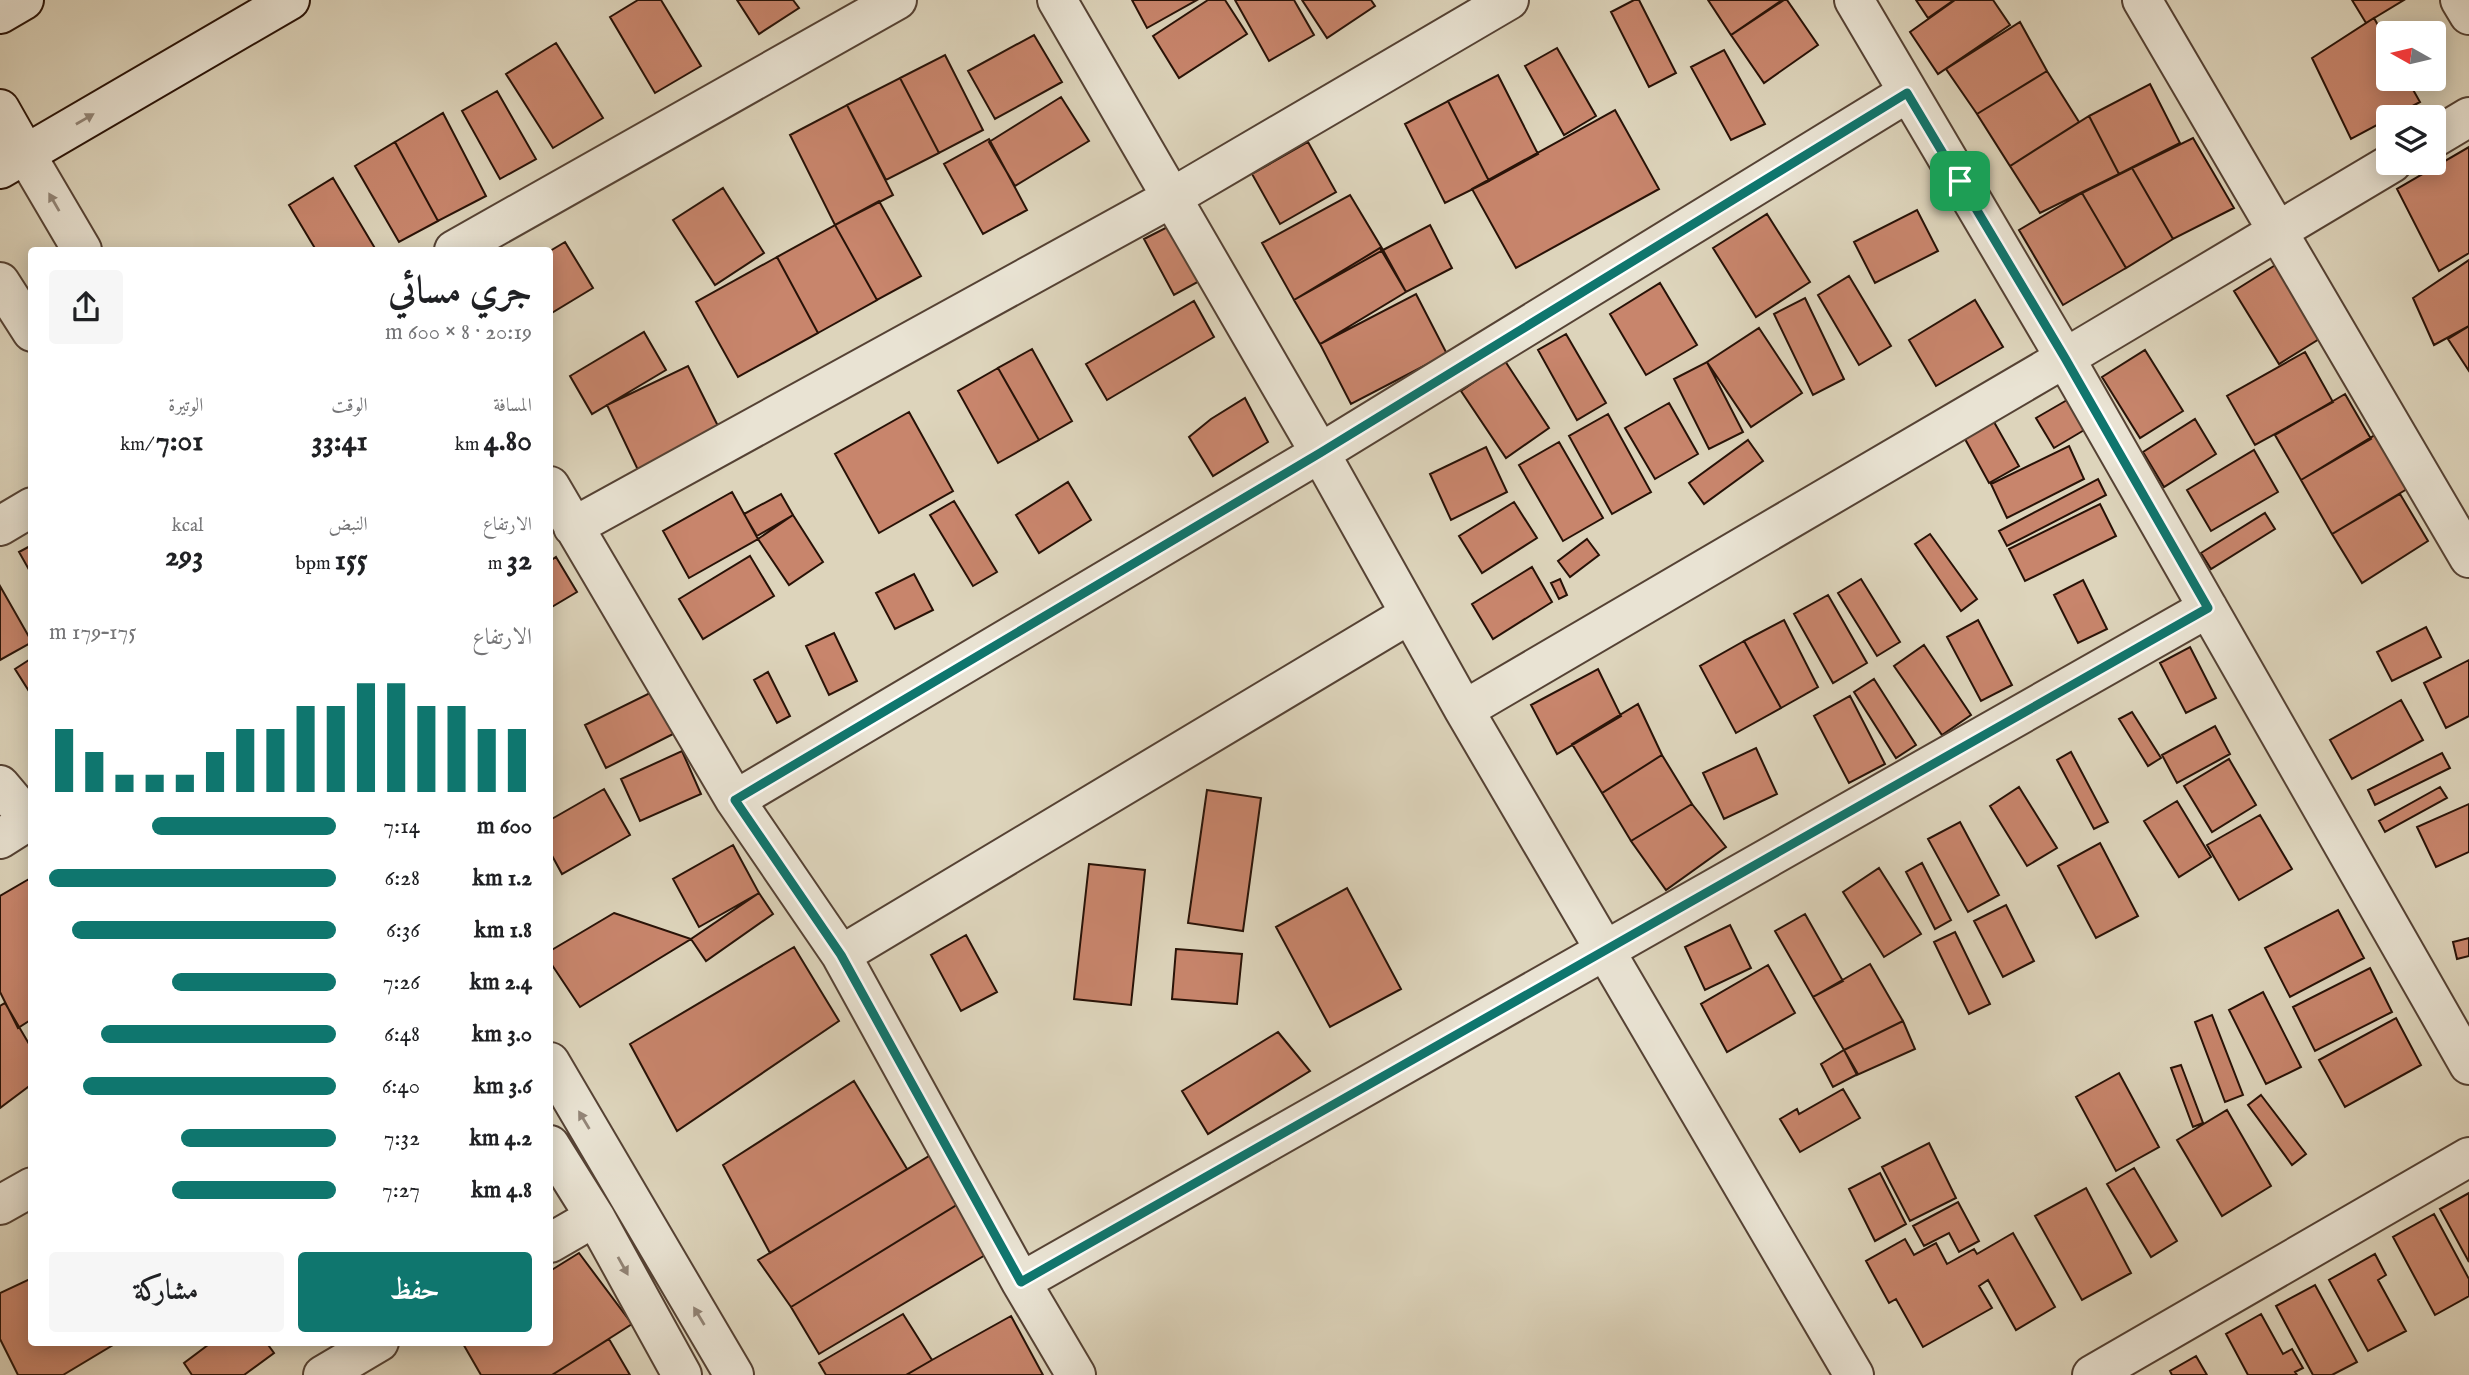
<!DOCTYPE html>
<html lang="ar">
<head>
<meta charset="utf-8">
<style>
  body { margin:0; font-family:"IM FELL English",Amiri,serif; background:#f6f6f6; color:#202124; direction:rtl; height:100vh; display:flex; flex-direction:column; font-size:26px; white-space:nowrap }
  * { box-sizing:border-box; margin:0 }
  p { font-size:23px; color:#757577 }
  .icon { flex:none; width:38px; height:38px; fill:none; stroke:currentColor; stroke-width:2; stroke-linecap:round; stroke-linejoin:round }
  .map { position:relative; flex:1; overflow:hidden; direction:ltr }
  .panel { position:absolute; left:28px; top:247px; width:525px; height:1099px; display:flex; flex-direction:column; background:#fff; border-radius:7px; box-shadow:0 4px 18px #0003; direction:rtl }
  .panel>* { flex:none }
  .needle { width:46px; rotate:278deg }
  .fabs { position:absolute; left:2376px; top:21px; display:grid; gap:14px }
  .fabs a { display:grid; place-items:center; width:70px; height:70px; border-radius:7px; background:#fff; box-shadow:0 4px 18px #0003; font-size:35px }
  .pin { position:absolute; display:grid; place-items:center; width:60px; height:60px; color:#fff; margin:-30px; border-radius:14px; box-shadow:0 4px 10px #0006 }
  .round { display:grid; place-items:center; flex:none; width:74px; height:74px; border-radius:7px; background:#f6f6f6 }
  .head { display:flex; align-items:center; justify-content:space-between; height:119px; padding:0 21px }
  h1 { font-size:38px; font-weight:700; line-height:52px }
  .metrics { display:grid; grid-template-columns:repeat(3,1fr); gap:10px; height:119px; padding:7px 21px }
  .metrics div { display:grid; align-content:center }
  .metrics b { font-size:30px; font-weight:700 }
  .metrics small { font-size:19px; font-weight:400 }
  .metrics p { font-size:19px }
  .chart { height:196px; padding:14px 21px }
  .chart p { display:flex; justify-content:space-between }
  .chart svg { width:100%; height:126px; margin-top:7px; stroke:#0f766e; stroke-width:6 }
  .primary-button { display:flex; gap:14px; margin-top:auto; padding:14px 21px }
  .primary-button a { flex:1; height:80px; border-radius:7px; background:#0f766e; color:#fff; font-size:28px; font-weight:700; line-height:80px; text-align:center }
  .primary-button a+a { background:#f6f6f6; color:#202124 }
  ul { padding:0 21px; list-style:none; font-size:23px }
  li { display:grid; grid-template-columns:112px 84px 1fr; align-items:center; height:52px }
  li i { height:18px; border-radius:9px; background:#0f766e }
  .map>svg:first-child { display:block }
  .building { fill:#c8856c; stroke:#281207; stroke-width:2 }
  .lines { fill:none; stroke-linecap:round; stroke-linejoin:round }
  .street-casing { stroke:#554234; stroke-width:42 }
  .secondary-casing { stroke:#281207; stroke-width:42 }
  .street { stroke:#e9e3d3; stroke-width:38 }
  .secondary { stroke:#e9e3d3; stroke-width:38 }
  .oneway { fill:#928577 }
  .route-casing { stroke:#fff; stroke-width:14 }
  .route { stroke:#0f766e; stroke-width:9 }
</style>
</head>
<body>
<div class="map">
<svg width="2469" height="1375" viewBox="0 0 2469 1375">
  <rect width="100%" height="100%" fill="#ddd4bb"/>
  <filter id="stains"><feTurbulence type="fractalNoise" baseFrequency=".00286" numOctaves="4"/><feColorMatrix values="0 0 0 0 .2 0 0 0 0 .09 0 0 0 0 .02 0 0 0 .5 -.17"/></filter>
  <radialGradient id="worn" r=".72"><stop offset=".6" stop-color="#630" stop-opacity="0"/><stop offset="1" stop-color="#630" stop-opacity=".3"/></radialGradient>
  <path class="building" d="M 638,0 L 661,0 L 701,66 L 655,93 L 610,17 Z
    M 737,0 L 793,0 L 799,8 L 759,34 Z
    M 1132,0 L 1197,0 L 1147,28 Z
    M 1208,0 L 1225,0 L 1247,34 L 1179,78 L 1153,36 Z
    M 1235,0 L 1294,0 L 1314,35 L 1269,61 Z
    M 1302,0 L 1371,0 L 1375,6 L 1327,38 Z
    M 1634,0 L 1639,0 L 1676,73 L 1649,87 L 1611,12 Z
    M 1708,0 L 1784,0 L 1731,35 Z
    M 1782,0 L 1787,0 L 1818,45 L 1764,83 L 1731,35 Z
    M 1916,0 L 1954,0 L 1928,18 Z
    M 1955,0 L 1993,0 L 2010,25 L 1938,74 L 1910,32 Z
    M 2352,0 L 2404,0 L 2366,23 Z
    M 2374,18 L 2389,45 L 2389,79 L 2407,79 L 2420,102 L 2351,139 L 2312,58 Z
    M 2020,22 L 2047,71 L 1977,114 L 1946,69 Z
    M 1034,35 L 1062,82 L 995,119 L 968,71 Z
    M 556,43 L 603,118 L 553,148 L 506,74 Z
    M 1557,48 L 1596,116 L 1564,135 L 1525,66 Z
    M 1724,50 L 1765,124 L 1731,140 L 1691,67 Z
    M 945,55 L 983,130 L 939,153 L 900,78 Z
    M 2047,71 L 2079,122 L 2010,166 L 1977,114 Z
    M 1498,75 L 1538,154 L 1489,181 L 1448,101 Z
    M 900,78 L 939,153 L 886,180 L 847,105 Z
    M 2150,84 L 2180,143 L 2119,174 L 2089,116 Z
    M 497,91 L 536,159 L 500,179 L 462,111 Z
    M 1061,97 L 1089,141 L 1015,186 L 989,142 Z
    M 1448,101 L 1489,181 L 1445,203 L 1405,124 Z
    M 847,105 L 893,195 L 835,225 L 790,135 Z
    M 1615,110 L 1659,189 L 1516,268 L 1472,189 Z
    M 443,113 L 486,196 L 438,221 L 395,142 Z
    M 2089,116 L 2119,174 L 2040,213 L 2010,166 Z
    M 2193,138 L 2234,208 L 2173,239 L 2132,168 Z
    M 989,139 L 1027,210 L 983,234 L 944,164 Z
    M 395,142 L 438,221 L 399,242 L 355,166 Z
    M 1308,142 L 1336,192 L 1280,224 L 1252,174 Z
    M 2469,147 L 2469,253 L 2439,271 L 2397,189 Z
    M 2132,168 L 2173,239 L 2126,268 L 2082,193 Z
    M 333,178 L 376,250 L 316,250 L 289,205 Z
    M 723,188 L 764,253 L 715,285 L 673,220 Z
    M 2082,193 L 2126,268 L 2063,305 L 2019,230 Z
    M 1350,195 L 1383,250 L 1294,300 L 1262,243 Z
    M 879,201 L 921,276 L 877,300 L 835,225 Z
    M 1917,210 L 1938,251 L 1875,283 L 1854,242 Z
    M 1767,214 L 1810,282 L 1756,317 L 1713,248 Z
    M 1185,218 L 1214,273 L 1174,295 L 1144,239 Z
    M 835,225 L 877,300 L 818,333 L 777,257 Z
    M 1430,225 L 1452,268 L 1406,292 L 1383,250 Z
    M 565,242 L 593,288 L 550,314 L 550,251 Z
    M 1380,248 L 1406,292 L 1320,344 L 1294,300 Z
    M 777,257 L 818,333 L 738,377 L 696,302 Z
    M 2469,260 L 2469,326 L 2434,345 L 2413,298 Z
    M 2277,264 L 2332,331 L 2279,364 L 2234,291 Z
    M 1849,276 L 1891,346 L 1859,365 L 1818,295 Z
    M 1660,283 L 1697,345 L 1646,375 L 1610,314 Z
    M 1416,294 L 1447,354 L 1351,404 L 1320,344 Z
    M 1805,298 L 1844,379 L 1813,395 L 1774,314 Z
    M 1975,300 L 2003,347 L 1936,386 L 1909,340 Z
    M 1194,301 L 1214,337 L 1107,400 L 1086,364 Z
    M 2469,326 L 2469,371 L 2448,339 Z
    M 1759,328 L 1802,393 L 1751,427 L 1707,362 Z
    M 644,332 L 666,370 L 592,414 L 570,376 Z
    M 1566,334 L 1606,403 L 1577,420 L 1538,350 Z
    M 1032,349 L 1072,421 L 1039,440 L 998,368 Z
    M 2145,350 L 2183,411 L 2140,438 L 2102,377 Z
    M 2305,352 L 2333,402 L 2255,445 L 2227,396 Z
    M 1505,361 L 1549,428 L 1506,458 L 1461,391 Z
    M 1707,362 L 1743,432 L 1709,449 L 1674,379 Z
    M 688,366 L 720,430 L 638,470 L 607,405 Z
    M 998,368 L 1039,440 L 998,463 L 958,391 Z
    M 2345,394 L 2371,439 L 2301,480 L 2275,435 Z
    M 2074,396 L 2091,426 L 2054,448 L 2036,418 Z
    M 1245,398 L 1268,442 L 1213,476 L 1189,437 L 1211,419 Z
    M 1669,403 L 1698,454 L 1655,479 L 1625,428 Z
    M 909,412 L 953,491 L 879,533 L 835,454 Z
    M 1608,414 L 1651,492 L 1612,514 L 1569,436 Z
    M 2195,419 L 2216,454 L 2164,487 L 2143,452 Z
    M 1994,422 L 2019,466 L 1989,483 L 1965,439 Z
    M 2380,432 L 2412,486 L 2332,534 L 2301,480 Z
    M 1748,440 L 1763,461 L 1704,504 L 1689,483 Z
    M 1559,442 L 1603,518 L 1563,541 L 1519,465 Z
    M 2069,446 L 2084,479 L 2007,518 L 1991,484 Z
    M 1486,447 L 1507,492 L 1451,520 L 1430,474 Z
    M 2254,450 L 2278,492 L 2211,531 L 2187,490 Z
    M 2098,479 L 2106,495 L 2007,546 L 1999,531 Z
    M 1068,482 L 1091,520 L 1039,553 L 1016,515 Z
    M 732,492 L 758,539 L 689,578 L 663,531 Z
    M 781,494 L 793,515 L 757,536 L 744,514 Z
    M 2400,494 L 2428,541 L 2362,583 L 2332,534 Z
    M 954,501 L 997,572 L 973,586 L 930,515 Z
    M 1514,502 L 1537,538 L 1482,573 L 1459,536 Z
    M 2100,504 L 2116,536 L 2025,581 L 2009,549 Z
    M 2265,513 L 2275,529 L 2211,569 L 2201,553 Z
    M 793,515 L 823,562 L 789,585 L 758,539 Z
    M 1930,534 L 1977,599 L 1961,611 L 1915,544 Z
    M 1587,539 L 1599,555 L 1570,577 L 1558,561 Z
    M 32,545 L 32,575 L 19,552 Z
    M 750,556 L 774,596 L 703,639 L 679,599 Z
    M 556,557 L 577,592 L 550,608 L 550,561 Z
    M 1532,567 L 1552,602 L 1493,639 L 1472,604 Z
    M 914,574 L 933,610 L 895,629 L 876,593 Z
    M 1560,579 L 1567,595 L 1559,599 L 1551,583 Z
    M 1861,579 L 1900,642 L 1877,656 L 1838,593 Z
    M 2083,580 L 2107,629 L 2078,643 L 2054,595 Z
    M 0,586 L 32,642 L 0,660 Z
    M 1828,595 L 1867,663 L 1833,683 L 1794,614 Z
    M 1784,620 L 1818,687 L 1781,708 L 1744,641 Z
    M 1978,620 L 2012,685 L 1981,701 L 1947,637 Z
    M 2426,627 L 2441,657 L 2392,681 L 2377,652 Z
    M 834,633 L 857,681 L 829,695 L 806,646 Z
    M 1744,641 L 1781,708 L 1736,733 L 1700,666 Z
    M 1924,645 L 1971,715 L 1942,735 L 1894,666 Z
    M 2190,647 L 2216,698 L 2186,713 L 2160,663 Z
    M 32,658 L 32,696 L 15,669 Z
    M 2469,660 L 2469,716 L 2446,728 L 2424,683 Z
    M 1598,669 L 1621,716 L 1557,754 L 1531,705 Z
    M 768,672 L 790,716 L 777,723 L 754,680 Z
    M 1874,679 L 1916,745 L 1896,758 L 1854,692 Z
    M 658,689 L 679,731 L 606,768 L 585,725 Z
    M 1850,696 L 1885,764 L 1849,783 L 1814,716 Z
    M 2401,700 L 2423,740 L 2352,779 L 2330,740 Z
    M 1638,704 L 1662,755 L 1602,793 L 1572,744 Z
    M 2132,712 L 2161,758 L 2148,766 L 2119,719 Z
    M 2215,726 L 2230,754 L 2177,783 L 2162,755 Z
    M 1756,748 L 1777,794 L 1724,819 L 1703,773 Z
    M 682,751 L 701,794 L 640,821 L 621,779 Z
    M 2071,752 L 2108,822 L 2094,829 L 2057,760 Z
    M 2442,753 L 2450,768 L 2375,805 L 2368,790 Z
    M 1662,755 L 1692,804 L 1631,841 L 1602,793 Z
    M 2229,759 L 2256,805 L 2212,832 L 2184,786 Z
    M 2019,787 L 2057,848 L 2027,866 L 1990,806 Z
    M 2440,787 L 2447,798 L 2385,832 L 2379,821 Z
    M 604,789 L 630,835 L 562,874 L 550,852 L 550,820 Z
    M 1207,790 L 1261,798 L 1243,931 L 1188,923 Z
    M 2177,801 L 2211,857 L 2179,877 L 2144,821 Z
    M 1692,804 L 1726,847 L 1666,890 L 1631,841 Z
    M 2469,804 L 2469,852 L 2436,867 L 2417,827 Z
    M 2260,815 L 2292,869 L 2239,900 L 2207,845 Z
    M 1960,822 L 1999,895 L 1968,912 L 1928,839 Z
    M 2100,843 L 2138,916 L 2096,938 L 2058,866 Z
    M 733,845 L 759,893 L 699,927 L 673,879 Z
    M 1922,863 L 1951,920 L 1935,929 L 1906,872 Z
    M 1089,864 L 1145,870 L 1131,1005 L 1074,999 Z
    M 1879,868 L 1921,934 L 1884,957 L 1843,892 Z
    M 29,879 L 32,884 L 32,1019 L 18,1028 L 0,992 L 0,896 Z
    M 1347,888 L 1401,989 L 1330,1027 L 1276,927 Z
    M 759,893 L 773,914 L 706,961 L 691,939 Z
    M 2006,905 L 2034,961 L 2003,977 L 1974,921 Z
    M 2338,910 L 2364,958 L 2290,997 L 2265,948 Z
    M 614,913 L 691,939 L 580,1007 L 550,962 L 550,951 Z
    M 1805,914 L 1843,981 L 1813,997 L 1775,931 Z
    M 1730,925 L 1751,968 L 1705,990 L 1685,947 Z
    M 1955,932 L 1990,1004 L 1969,1014 L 1934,942 Z
    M 966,935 L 997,992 L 961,1011 L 931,955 Z
    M 2469,938 L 2469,956 L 2457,959 L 2453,942 Z
    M 794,947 L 839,1021 L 677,1131 L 630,1044 Z
    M 1176,949 L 1242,954 L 1237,1004 L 1172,999 Z
    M 1870,964 L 1903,1021 L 1844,1050 L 1813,997 Z
    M 1768,965 L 1795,1013 L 1727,1052 L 1701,1004 Z
    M 2370,968 L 2392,1012 L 2315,1051 L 2293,1007 Z
    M 2263,992 L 2301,1067 L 2266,1084 L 2229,1010 Z
    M 5,1003 L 32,1049 L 32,1084 L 0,1108 L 0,1006 Z
    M 2212,1015 L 2243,1095 L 2225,1102 L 2195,1022 Z
    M 2396,1018 L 2421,1065 L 2345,1107 L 2319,1060 Z
    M 1903,1021 L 1915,1049 L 1857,1075 L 1844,1050 Z
    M 1278,1032 L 1310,1071 L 1208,1134 L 1182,1091 Z
    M 1844,1050 L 1858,1074 L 1833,1087 L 1821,1064 Z
    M 2181,1065 L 2203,1123 L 2193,1127 L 2171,1068 Z
    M 2119,1073 L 2159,1147 L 2116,1171 L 2076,1097 Z
    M 854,1081 L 907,1169 L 770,1253 L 723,1165 Z
    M 1843,1089 L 1860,1118 L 1800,1152 L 1780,1119 L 1797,1109 L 1799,1114 Z
    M 2261,1095 L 2306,1154 L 2292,1165 L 2248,1105 Z
    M 2227,1110 L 2271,1186 L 2222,1216 L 2177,1140 Z
    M 1929,1143 L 1956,1198 L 1910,1221 L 1882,1167 Z
    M 934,1153 L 960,1203 L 791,1307 L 758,1260 Z
    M 2134,1168 L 2177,1241 L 2151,1257 L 2107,1184 Z
    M 1880,1173 L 1906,1224 L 1875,1241 L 1849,1189 Z
    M 2086,1188 L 2131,1273 L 2082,1300 L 2035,1216 Z
    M 2469,1193 L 2469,1262 L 2440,1209 Z
    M 1958,1202 L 1979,1241 L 1959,1252 L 1949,1233 L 1924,1246 L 1913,1226 Z
    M 960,1203 L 987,1254 L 819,1354 L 791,1307 Z
    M 2434,1214 L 2469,1279 L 2469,1296 L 2435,1315 L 2393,1237 Z
    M 2013,1233 L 2055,1307 L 2016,1330 L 1988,1280 L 1979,1286 L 1992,1308 L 1923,1347 L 1896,1299 L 1889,1303 L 1866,1261 L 1905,1239 L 1914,1255 L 1936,1243 L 1947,1264 L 1974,1249 L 1977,1254 Z
    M 579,1253 L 632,1324 L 552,1375 L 481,1375 L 462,1342 L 550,1342 L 550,1271 Z
    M 2375,1254 L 2386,1275 L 2378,1280 L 2406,1331 L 2368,1351 L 2329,1280 Z
    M 32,1278 L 32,1342 L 118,1342 L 63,1375 L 18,1375 L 0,1339 L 0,1293 Z
    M 2315,1285 L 2357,1362 L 2332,1375 L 2313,1375 L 2276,1306 Z
    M 903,1314 L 932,1360 L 906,1375 L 826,1375 L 819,1363 Z
    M 2261,1314 L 2283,1354 L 2292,1349 L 2303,1368 L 2295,1372 L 2297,1375 L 2248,1375 L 2226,1334 Z
    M 1011,1316 L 1043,1375 L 906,1375 L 932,1360 Z
    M 609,1339 L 630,1375 L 552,1375 Z
    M 212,1342 L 266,1342 L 274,1353 L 244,1375 L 192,1375 L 184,1363 Z
    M 2196,1356 L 2207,1375 L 2172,1375 L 2170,1371 Z"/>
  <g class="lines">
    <g class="street-casing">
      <path id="street" d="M 1057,0 L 1320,453 L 1464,710 L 1854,1375
        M 1854,0 L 2065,358 L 2469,1065
        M 2142,0 L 2469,558
        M 2460,0 L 2469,15
        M 2434,138 L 2469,117
        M 25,153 L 82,250
        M 454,250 L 897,0
        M 0,282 L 32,332
        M 550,486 L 735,800 L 841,955 L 1021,1282 L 1076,1375
        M 0,526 L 32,507
        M 573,527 L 1171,198 L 1509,0
        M 1464,710 L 2065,358 L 2392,163
        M 0,785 L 32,823
        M 735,800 L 1320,453 L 1907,93
        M 0,839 L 30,820
        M 841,955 L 1410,614
        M 550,1062 L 734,1375
        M 550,1145 L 595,1217 L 682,1375
        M 0,1205 L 32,1187
        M 550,1243 L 595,1217
        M 1021,1282 L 2208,608
        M 323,1375 L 379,1342
        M 2092,1375 L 2469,1157"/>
    </g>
    <g class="secondary-casing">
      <path id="secondary" d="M 0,14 L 24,0
        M 0,109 L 25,153
        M 0,169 L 290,0"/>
    </g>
    <use href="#street" class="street"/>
    <use href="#secondary" class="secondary"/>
  </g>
  <defs><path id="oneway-solid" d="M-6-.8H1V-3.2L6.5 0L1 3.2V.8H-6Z" transform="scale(1.75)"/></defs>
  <g class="oneway">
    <use href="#oneway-solid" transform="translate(85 119) rotate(-30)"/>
    <use href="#oneway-solid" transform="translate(54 202) rotate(-120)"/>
    <use href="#oneway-solid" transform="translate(584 1120) rotate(-121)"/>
    <use href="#oneway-solid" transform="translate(623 1266) rotate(61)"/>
    <use href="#oneway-solid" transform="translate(699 1316) rotate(-121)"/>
  </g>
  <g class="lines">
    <g class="route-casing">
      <path id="route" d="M 1907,93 L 2065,358 L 2208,608 L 1021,1282 L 841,955 L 735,800 L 1320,453 Z"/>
    </g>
    <use href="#route" class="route"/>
  </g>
  <rect width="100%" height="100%" filter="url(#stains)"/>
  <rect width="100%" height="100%" fill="url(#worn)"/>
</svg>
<div class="fabs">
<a><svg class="needle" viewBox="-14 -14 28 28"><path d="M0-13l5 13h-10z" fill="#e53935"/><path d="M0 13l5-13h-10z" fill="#757577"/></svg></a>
<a><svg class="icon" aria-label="layers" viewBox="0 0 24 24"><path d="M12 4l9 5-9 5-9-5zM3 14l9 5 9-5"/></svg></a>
</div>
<div class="pin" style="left:1960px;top:181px;background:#1e9e55"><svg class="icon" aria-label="arrive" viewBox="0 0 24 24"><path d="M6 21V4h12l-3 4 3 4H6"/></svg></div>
<section class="panel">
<div class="head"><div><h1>جري مسائي</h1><p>20:19 · 8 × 600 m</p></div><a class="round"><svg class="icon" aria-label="share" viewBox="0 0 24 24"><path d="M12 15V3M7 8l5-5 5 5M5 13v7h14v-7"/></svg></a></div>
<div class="metrics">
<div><p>المسافة</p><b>4.80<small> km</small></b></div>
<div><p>الوقت</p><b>33:41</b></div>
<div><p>الوتيرة</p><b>7:01<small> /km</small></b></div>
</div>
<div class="metrics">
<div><p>الارتفاع</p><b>32<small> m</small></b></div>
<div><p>النبض</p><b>155<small> bpm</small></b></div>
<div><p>kcal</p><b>293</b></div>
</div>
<div class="chart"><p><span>الارتفاع</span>175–179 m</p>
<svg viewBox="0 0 160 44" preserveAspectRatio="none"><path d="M5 44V22M15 44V30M25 44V38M35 44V38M45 44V38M55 44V30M65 44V22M75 44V22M85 44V14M95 44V14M105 44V6M115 44V6M125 44V14M135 44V14M145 44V22M155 44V22"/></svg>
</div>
<ul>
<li><b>600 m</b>7:14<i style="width:64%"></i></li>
<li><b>1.2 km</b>6:28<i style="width:100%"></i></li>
<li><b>1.8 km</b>6:36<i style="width:92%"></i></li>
<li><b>2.4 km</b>7:26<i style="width:57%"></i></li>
<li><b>3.0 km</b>6:48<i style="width:82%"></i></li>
<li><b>3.6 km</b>6:40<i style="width:88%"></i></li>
<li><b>4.2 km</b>7:32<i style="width:54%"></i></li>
<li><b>4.8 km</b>7:27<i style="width:57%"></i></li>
</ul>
<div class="primary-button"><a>حفظ</a><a>مشاركة</a></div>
</section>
</div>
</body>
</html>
